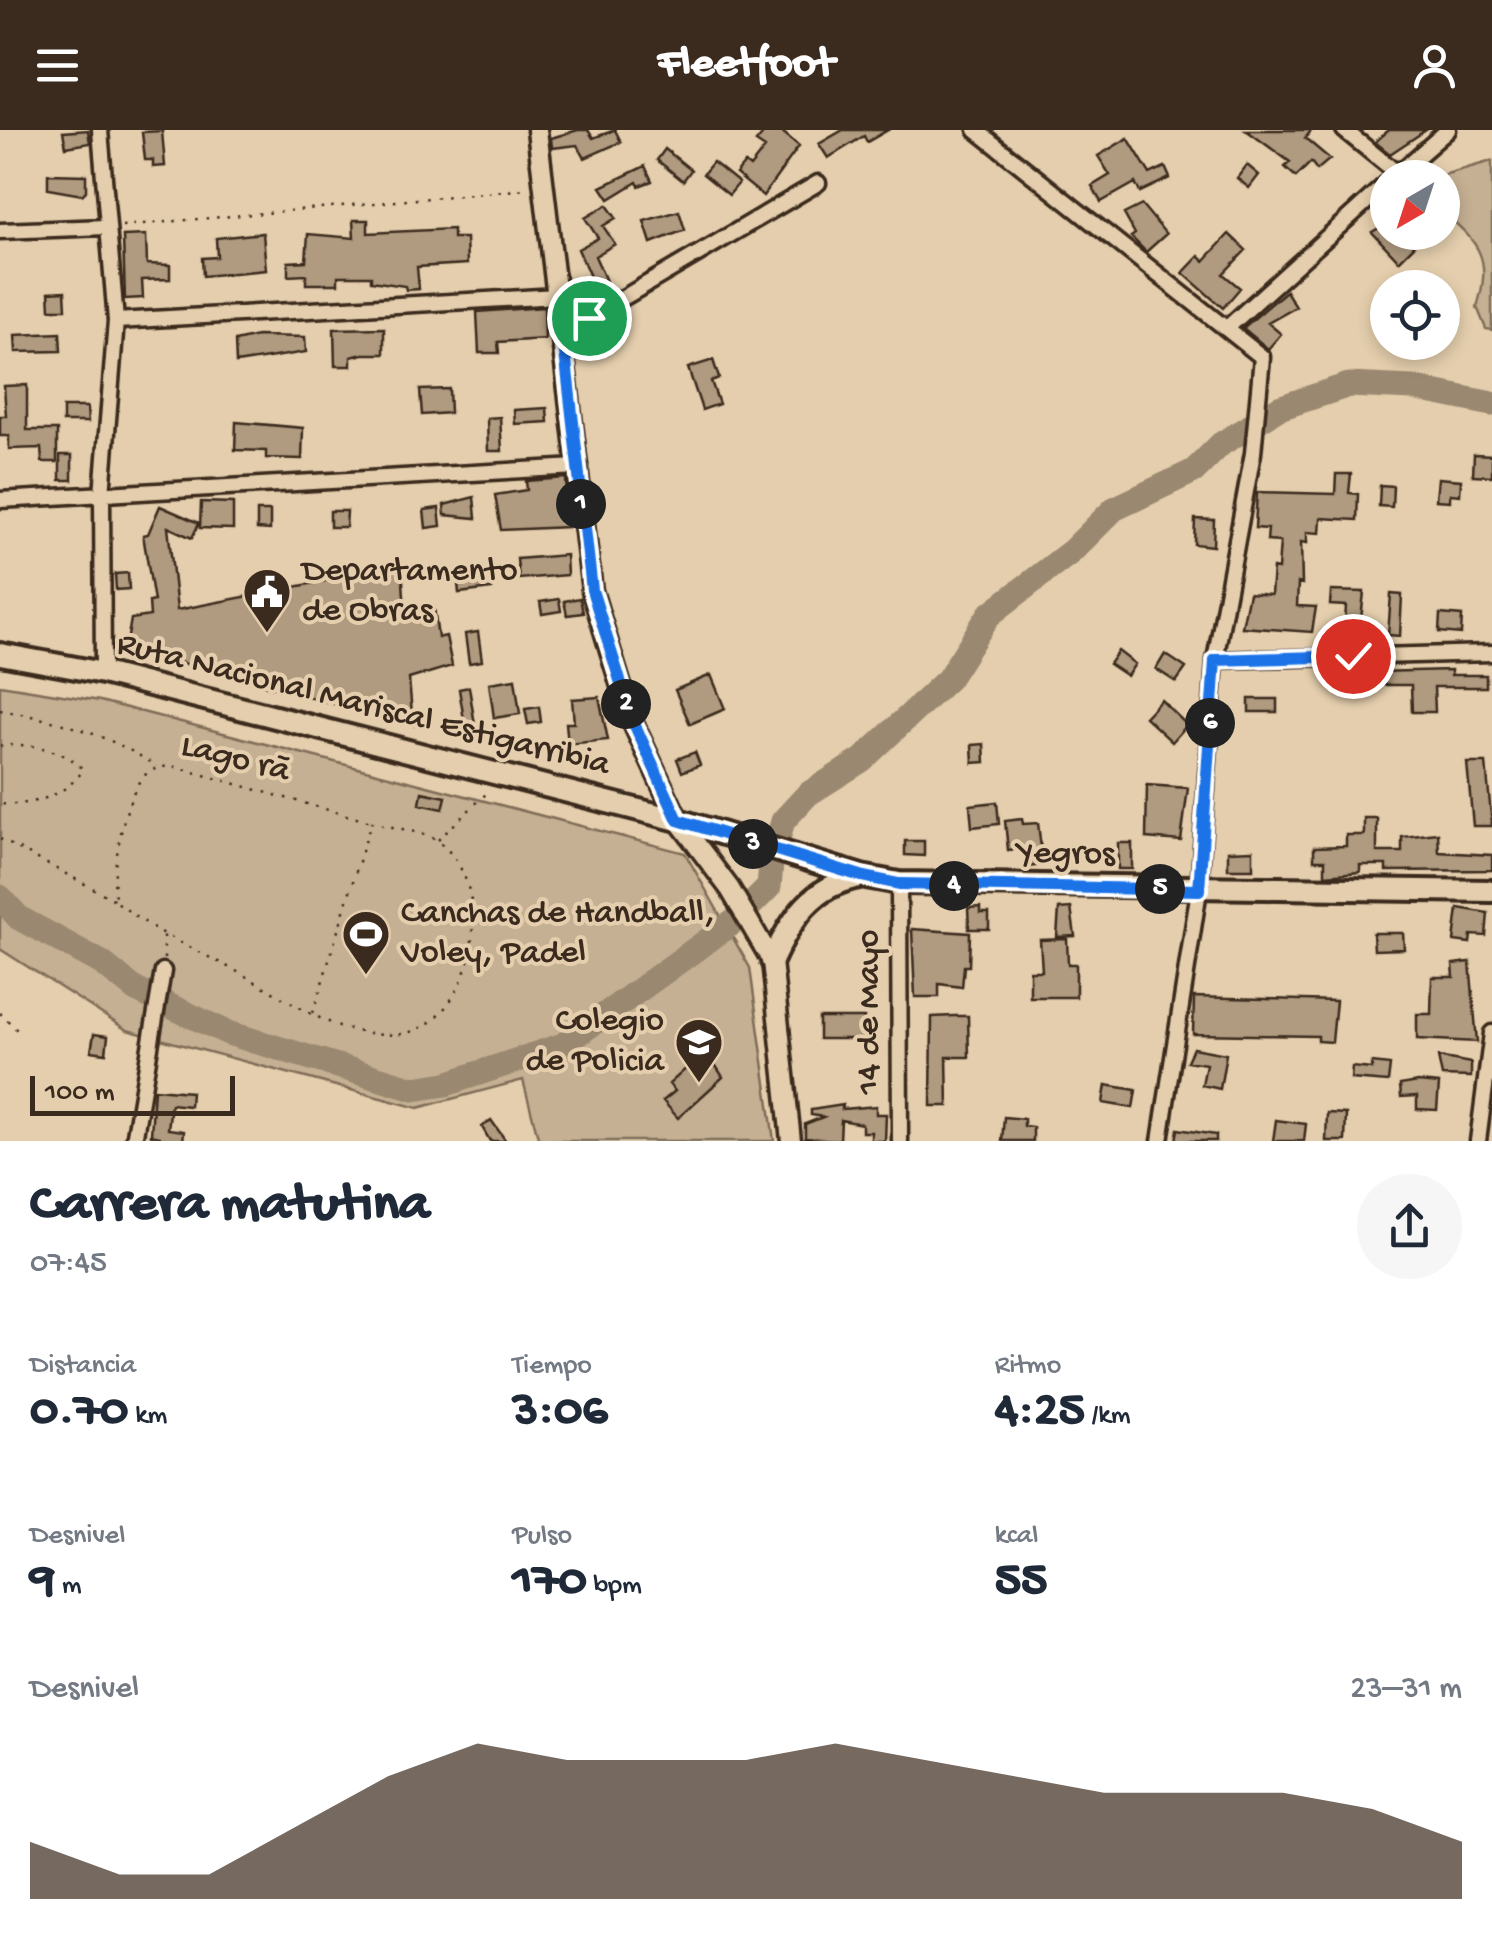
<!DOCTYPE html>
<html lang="es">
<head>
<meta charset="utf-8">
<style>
  body { margin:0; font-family:"Gochi Hand",sans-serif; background:#f6f6f7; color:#1f2937; height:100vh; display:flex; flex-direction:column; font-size:38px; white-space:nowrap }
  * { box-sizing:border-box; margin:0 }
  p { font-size:32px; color:#747a83 }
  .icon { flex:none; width:55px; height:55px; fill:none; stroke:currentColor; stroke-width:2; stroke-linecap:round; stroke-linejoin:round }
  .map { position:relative; height:1011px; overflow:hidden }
  .sheet { display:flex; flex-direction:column; background:#fff; flex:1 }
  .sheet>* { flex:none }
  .needle { width:65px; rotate:219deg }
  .controls { position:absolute; left:1370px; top:30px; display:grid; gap:20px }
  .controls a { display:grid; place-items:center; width:90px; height:90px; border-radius:50%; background:#fff; box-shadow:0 5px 15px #0003; font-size:50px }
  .scale { position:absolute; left:30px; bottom:25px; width:205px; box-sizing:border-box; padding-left:10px; border:5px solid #3b2a1e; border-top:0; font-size:28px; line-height:35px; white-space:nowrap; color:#3b2a1e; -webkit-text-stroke:8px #e4cead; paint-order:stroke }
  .pin { position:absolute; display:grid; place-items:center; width:85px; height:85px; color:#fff; margin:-42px; border:5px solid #fff; border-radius:50%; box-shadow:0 2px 10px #0007 }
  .km { position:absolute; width:50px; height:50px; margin:-25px; border-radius:50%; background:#222; color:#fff; font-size:28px; line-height:50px; text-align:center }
  .round { display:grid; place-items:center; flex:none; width:105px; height:105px; border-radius:52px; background:#f6f6f7 }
  .headline { display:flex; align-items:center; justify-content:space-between; height:170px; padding:0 30px }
  h1 { font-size:55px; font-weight:700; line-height:75px }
  .stats { display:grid; grid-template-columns:repeat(3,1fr); gap:15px; height:170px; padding:10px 30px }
  .stats div { display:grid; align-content:center }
  .stats b { font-size:50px; font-weight:700 }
  .stats small { font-size:28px; font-weight:400 }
  .stats p { font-size:28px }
  .chart { height:280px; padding:20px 30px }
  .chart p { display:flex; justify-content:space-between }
  .chart svg { width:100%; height:180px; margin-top:10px; fill:#3b2a1e; opacity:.7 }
  header { display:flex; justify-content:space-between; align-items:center; height:130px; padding:0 30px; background:#3b2a1e; color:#fff; font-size:45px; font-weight:700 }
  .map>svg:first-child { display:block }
  .green { fill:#c5b093; stroke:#806d58; stroke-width:2.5 }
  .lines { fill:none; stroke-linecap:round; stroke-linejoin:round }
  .river { stroke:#9a886f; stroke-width:25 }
  .building { fill:#b09b80; stroke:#3b2a1e; stroke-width:2.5 }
  .minor-casing { stroke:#3b2a1e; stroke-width:21 }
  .tertiary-casing { stroke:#3b2a1e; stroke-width:25 }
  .primary-casing { stroke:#3b2a1e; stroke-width:28 }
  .path { stroke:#3b2a1e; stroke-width:2.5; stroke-dasharray:2.5 8; stroke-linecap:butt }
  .minor { stroke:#e4cead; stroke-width:14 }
  .tertiary { stroke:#e4cead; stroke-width:18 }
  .primary { stroke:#e4cead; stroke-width:20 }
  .route-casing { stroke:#fff; stroke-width:20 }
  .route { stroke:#1a73e8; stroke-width:12 }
  .labels { text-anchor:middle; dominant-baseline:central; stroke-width:8; stroke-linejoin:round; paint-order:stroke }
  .poi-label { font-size:35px; fill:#3b2a1e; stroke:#e4cead; text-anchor:start }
  .street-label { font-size:35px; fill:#3b2a1e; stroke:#e4cead }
</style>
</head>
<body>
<header><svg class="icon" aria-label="menu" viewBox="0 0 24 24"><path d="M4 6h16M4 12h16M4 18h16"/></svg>Fleetfoot<svg class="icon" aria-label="person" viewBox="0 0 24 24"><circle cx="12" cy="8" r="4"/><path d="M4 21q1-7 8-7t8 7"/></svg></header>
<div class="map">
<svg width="1492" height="1011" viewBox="0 0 1492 1011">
  <rect width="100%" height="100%" fill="#e4cead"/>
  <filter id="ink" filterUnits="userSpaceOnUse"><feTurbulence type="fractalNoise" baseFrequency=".01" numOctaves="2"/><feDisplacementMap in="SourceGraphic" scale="20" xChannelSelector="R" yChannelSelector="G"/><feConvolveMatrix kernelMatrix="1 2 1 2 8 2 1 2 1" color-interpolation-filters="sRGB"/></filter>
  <g filter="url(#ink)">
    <path class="green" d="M 1492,31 L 1492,200 L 1486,199 L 1477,177 C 1492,128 1480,114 1443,82 L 1442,48 L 1436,47 Z
      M 0,555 L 100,571 L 685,723 L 750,838 L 774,1011 L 539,1011 L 523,950 L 418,978 L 127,900 L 0,819 Z"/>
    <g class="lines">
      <path class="river" d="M 0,767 L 19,788 L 102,833 L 136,860 L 228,903 L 414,959 L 446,954 L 563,915 L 736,790 L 769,757 L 771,734 L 783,691 L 808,664 L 862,630 L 948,549 L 989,485 L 1072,421 L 1114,379 L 1194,341 L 1221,314 L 1279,278 L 1349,255 L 1413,258 L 1492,274"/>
    </g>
    <path class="building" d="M 88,0 L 90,13 L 66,17 L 63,2 Z
      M 578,0 L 588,0 L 593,8 L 615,0 L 621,12 L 585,28 L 577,15 L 552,18 L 551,8 Z
      M 766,0 L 780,0 L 799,16 L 763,66 L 736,44 L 745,33 L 750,37 L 765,18 L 756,12 Z
      M 843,0 L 888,0 L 867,12 L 864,6 L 828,28 L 819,14 Z
      M 1246,0 L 1312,0 L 1305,8 L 1330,29 L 1317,40 L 1311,32 L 1296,47 L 1285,37 L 1290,32 Z
      M 1389,0 L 1426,0 L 1390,24 L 1375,12 Z
      M 162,1 L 165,36 L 153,37 L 153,30 L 145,30 L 142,2 Z
      M 1128,8 L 1150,44 L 1165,37 L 1170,48 L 1140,62 L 1135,53 L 1101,72 L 1092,56 L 1110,45 L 1098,26 Z
      M 665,19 L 691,40 L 683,51 L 657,30 Z
      M 713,32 L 739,53 L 729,65 L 703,44 Z
      M 1247,35 L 1259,45 L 1249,58 L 1237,48 Z
      M 645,36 L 652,51 L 639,56 L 637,52 L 609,69 L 601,57 Z
      M 48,44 L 86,45 L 86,61 L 82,65 L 48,59 Z
      M 607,75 L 616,88 L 603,96 L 615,114 L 595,126 L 609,158 L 591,167 L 584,153 L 591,149 L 578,119 L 598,108 L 585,88 Z
      M 1142,75 L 1166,104 L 1146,122 L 1131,107 L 1135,104 L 1124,84 Z
      M 679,81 L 685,100 L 651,113 L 644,91 Z
      M 353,90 L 368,90 L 368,103 L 453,99 L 453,108 L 466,108 L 467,134 L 417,137 L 419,159 L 406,160 L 405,156 L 371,151 L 371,146 L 338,146 L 338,154 L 306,154 L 306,145 L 288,146 L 288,132 L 306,131 L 308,104 L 354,108 Z
      M 1388,93 L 1388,102 L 1420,102 L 1410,112 L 1414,116 L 1399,131 L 1372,102 Z
      M 263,103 L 266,140 L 203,146 L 202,128 L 217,127 L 216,108 Z
      M 1229,104 L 1246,120 L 1223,144 L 1240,158 L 1223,178 L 1183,143 L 1199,126 L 1204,131 Z
      M 146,105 L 147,134 L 170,135 L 170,149 L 142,150 L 143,168 L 125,169 L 123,106 Z
      M 65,161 L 66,179 L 50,179 L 49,162 Z
      M 1286,161 L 1296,177 L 1268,193 L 1281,204 L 1268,219 L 1243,198 Z
      M 544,177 L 545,209 L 498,212 L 499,223 L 479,223 L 477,182 Z
      M 384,198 L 384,224 L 363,224 L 351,227 L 351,236 L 335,236 L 334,199 Z
      M 60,203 L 61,221 L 16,222 L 15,205 Z
      M 257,206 L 305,207 L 306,222 L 236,233 L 235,211 Z
      M 713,230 L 719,248 L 711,251 L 719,274 L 702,280 L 688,238 Z
      M 27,255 L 27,300 L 57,300 L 57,332 L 42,332 L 41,318 L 9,319 L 9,306 L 0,306 L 0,286 L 6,286 L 4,256 Z
      M 449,259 L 450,283 L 422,285 L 420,260 Z
      M 63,277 L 87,277 L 88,292 L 63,292 Z
      M 547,278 L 548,292 L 515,294 L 514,280 Z
      M 500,287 L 502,321 L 488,321 L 487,288 Z
      M 236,292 L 303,298 L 302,329 L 266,328 L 266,321 L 235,320 Z
      M 1474,324 L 1492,325 L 1492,346 L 1473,345 Z
      M 60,325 L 72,325 L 72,350 L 60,350 Z
      M 1336,344 L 1351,344 L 1349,363 L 1358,364 L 1357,390 L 1321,388 L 1320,403 L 1307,402 L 1307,413 L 1301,412 L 1302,454 L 1298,453 L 1297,476 L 1316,477 L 1312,502 L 1242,497 L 1249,463 L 1271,465 L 1273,438 L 1278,439 L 1280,412 L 1267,411 L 1268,399 L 1255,398 L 1257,362 L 1335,364 Z
      M 566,348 L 568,397 L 501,400 L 495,365 L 527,360 L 526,351 Z
      M 1438,348 L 1461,350 L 1460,365 L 1450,364 L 1450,371 L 1436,370 Z
      M 1380,355 L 1393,356 L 1392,377 L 1379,376 Z
      M 474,367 L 476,388 L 445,385 L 444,375 Z
      M 201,372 L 233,373 L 233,399 L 200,398 Z
      M 160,376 L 199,393 L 192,408 L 168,397 L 177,480 L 402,436 L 405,482 L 434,477 L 438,508 L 446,506 L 452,536 L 409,549 L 413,595 L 126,518 L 131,489 L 150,486 L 149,472 L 154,471 L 143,405 L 148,404 Z
      M 439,378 L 441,396 L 426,398 L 424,380 Z
      M 257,381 L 270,381 L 270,400 L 257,399 Z
      M 330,381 L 347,381 L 346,397 L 330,397 Z
      M 1195,389 L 1214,390 L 1213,416 L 1194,414 Z
      M 566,425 L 567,445 L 519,449 L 517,429 Z
      M 490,440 L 492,459 L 459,463 L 457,444 Z
      M 128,443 L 129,459 L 116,460 L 115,444 Z
      M 1331,461 L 1364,462 L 1359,508 L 1344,507 L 1346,476 L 1330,475 Z
      M 1391,464 L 1402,465 L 1400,506 L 1388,505 Z
      M 580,468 L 583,483 L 567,485 L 564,471 Z
      M 559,469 L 561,481 L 542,484 L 540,472 Z
      M 1440,484 L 1462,486 L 1461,504 L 1439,502 Z
      M 478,502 L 482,531 L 469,533 L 465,504 Z
      M 1118,521 L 1135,534 L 1127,546 L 1109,534 Z
      M 1165,524 L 1186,538 L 1176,552 L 1156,539 Z
      M 1451,540 L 1451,545 L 1486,545 L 1486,557 L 1434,557 L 1435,582 L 1412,582 L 1411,555 L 1375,555 L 1375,542 Z
      M 711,545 L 725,579 L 690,594 L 675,560 Z
      M 515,549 L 520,584 L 494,588 L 489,553 Z
      M 469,557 L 475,595 L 465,596 L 459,559 Z
      M 599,567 L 608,610 L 568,614 L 566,593 L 574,593 L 572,569 Z
      M 1249,569 L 1277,569 L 1277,582 L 1249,582 Z
      M 1161,570 L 1187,595 L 1172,612 L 1145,587 Z
      M 539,577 L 541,592 L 528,594 L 525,579 Z
      M 984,614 L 985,632 L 973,633 L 972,615 Z
      M 695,622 L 700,635 L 682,642 L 677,629 Z
      M 1467,633 L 1486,633 L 1492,696 L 1473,696 Z
      M 1147,655 L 1188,658 L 1181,711 L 1146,708 Z
      M 422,662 L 446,667 L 443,679 L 420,674 Z
      M 997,672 L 999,694 L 972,697 L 970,675 Z
      M 1364,688 L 1377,688 L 1377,722 L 1402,722 L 1402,707 L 1438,703 L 1439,722 L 1492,725 L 1492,740 L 1386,741 L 1386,735 L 1360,735 L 1360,742 L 1325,745 L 1325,730 L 1314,730 L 1314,717 L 1346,716 L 1346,705 L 1364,705 Z
      M 1022,689 L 1023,694 L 1038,693 L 1043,735 L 1027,737 L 1025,718 L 1008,720 L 1005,691 Z
      M 905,711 L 924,711 L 924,726 L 905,725 Z
      M 1118,713 L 1132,713 L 1132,739 L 1118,739 Z
      M 1253,720 L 1253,739 L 1228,739 L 1228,721 Z
      M 980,777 L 980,783 L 989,783 L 989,799 L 969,799 L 968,778 Z
      M 1071,778 L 1075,806 L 1057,807 L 1059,779 Z
      M 1458,778 L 1488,783 L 1486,806 L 1471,805 L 1470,813 L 1454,811 Z
      M 912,799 L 970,803 L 969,836 L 964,836 L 962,857 L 939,854 L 939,867 L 915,867 Z
      M 1373,803 L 1403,803 L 1404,819 L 1374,820 Z
      M 1067,809 L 1068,834 L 1076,834 L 1076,867 L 1030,867 L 1030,841 L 1042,841 L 1040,810 Z
      M 1470,832 L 1477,912 L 1417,909 L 1417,884 L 1431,884 L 1432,847 L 1454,847 L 1453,834 Z
      M 1194,867 L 1336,871 L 1332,912 L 1318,911 L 1318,906 L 1193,904 Z
      M 954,886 L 968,886 L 969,927 L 947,927 L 948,976 L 931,976 L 932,887 Z
      M 819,888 L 864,888 L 864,909 L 819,909 Z
      M 94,904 L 108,906 L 106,923 L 91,921 Z
      M 1193,918 L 1226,924 L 1220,959 L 1202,955 L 1206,934 L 1187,931 Z
      M 1438,927 L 1471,933 L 1471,947 L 1442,946 Z
      M 711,928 L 723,947 L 678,988 L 663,971 L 675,961 L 669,954 L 690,935 L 696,942 Z
      M 1372,933 L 1390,935 L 1388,952 L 1351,949 L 1352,937 L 1372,939 Z
      M 1418,952 L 1439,954 L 1437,980 L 1417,979 L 1417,966 L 1401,967 L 1400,955 Z
      M 1106,955 L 1136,960 L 1133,978 L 1103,973 Z
      M 154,959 L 191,962 L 190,976 L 171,974 L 168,999 L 184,1001 L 183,1011 L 160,1011 L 160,1007 L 151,1005 Z
      M 843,975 L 842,979 L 876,976 L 876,984 L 886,984 L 885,1011 L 871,1011 L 871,1002 L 862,1002 L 862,994 L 841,990 L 840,1010 L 805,1008 L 805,994 L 823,987 L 811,985 L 811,980 Z
      M 1327,983 L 1346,984 L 1345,1011 L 1326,1011 Z
      M 1004,987 L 1024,989 L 1024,996 L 1033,997 L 1033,1011 L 1002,1011 Z
      M 491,990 L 506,1011 L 490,1011 L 482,997 Z
      M 1276,990 L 1306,994 L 1304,1011 L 1273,1011 Z
      M 1178,999 L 1216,1005 L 1216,1011 L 1176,1011 Z"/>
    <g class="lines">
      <g class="minor-casing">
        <path id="minor" d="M 100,0 L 116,191 L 102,364 L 103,543
          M 976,0 L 1262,227 L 1253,323 L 1215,530 L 1199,760 L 1160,1011
          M 1344,0 L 1397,43
          M 1393,48 L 1448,0
          M 0,101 L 106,97
          M 116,191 L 557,166
          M 562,197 L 589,188 L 818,53
          M 1228,197 L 1388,52
          M 0,370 L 577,337
          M 1215,530 L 1492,523
          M 899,753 L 900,1011
          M 134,1011 L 163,841
          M 1478,1011 L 1492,903"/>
      </g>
      <g class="tertiary-casing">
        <path id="tertiary" d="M 537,0 L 592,461 L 631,589 L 678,690 L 730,759 L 772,831 L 791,1011"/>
      </g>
      <g class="primary-casing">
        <path id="primary" d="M 0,524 L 103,543 L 678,690 L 861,746 L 899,753 L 1492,761
          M 772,831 C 791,789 812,756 859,747"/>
      </g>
      <path class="path" d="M 122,96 L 528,59
        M 0,580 C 56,590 110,604 157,637
        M 0,616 C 24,612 68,619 83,640 C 65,667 30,676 0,674
        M 0,709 L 115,770
        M 438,710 L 490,660
        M 164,829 L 164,802
        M 0,883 L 17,900
        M 313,883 L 371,692 C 390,698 421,700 437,711 C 494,750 480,873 416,900 C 394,909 364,904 342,897 C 309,886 278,864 247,847 C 204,823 153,803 116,771 C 109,747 125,665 143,647 C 152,638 160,637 172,636 L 371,692"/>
      <use href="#minor" class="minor"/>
      <use href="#tertiary" class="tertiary"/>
      <use href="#primary" class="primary"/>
    </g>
  </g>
  <g class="lines" filter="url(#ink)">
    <g class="route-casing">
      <path id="route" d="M 589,188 L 562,196 L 592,460 L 632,589 L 678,690 L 861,746 L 899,754 L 1199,760 L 1215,530 L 1353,526"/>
    </g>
    <use href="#route" class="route"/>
  </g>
  <defs>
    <g id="civic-pin" transform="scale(2.5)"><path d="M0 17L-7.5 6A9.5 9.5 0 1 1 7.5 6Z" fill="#3b2a1e" stroke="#e4cead"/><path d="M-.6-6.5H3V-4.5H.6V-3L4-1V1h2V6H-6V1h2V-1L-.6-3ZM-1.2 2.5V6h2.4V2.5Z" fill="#fff"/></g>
    <g id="stadium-pin" transform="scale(2.5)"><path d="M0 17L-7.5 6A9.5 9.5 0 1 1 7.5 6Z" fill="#3b2a1e" stroke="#e4cead"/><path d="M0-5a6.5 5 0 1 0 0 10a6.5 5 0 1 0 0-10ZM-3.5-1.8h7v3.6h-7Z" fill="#fff"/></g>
    <g id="school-pin" transform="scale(2.5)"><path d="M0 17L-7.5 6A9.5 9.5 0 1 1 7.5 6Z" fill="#3b2a1e" stroke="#e4cead"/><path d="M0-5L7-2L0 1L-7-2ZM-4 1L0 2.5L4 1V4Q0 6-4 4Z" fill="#fff"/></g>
  </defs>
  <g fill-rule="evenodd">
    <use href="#civic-pin" x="267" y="462"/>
    <use href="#stadium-pin" x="366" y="804"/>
    <use href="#school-pin" x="699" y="912"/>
  </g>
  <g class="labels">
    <g class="poi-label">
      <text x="302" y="442">Departamento<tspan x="302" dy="40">de Obras</tspan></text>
      <text x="401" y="784">Canchas de Handball,<tspan x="401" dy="40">Voley, Padel</tspan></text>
      <text x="664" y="892" text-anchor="end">Colegio<tspan x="664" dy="40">de Policia</tspan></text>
    </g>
    <g class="street-label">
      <text transform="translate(363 576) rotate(14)">Ruta Nacional Mariscal Estigarribia</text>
      <text transform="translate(235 630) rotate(14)">Lago rã</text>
      <text transform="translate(1066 725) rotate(1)">Yegros</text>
      <text transform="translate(870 882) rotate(-90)">14 de Mayo</text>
    </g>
  </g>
</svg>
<div class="controls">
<a><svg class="needle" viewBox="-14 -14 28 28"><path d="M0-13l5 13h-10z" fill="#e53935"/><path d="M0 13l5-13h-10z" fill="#747a83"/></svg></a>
<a><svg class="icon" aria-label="locate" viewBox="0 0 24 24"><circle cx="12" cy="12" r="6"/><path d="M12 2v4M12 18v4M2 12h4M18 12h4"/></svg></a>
</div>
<div class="scale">100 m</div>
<div class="pin" style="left:589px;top:188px;background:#1e9e55"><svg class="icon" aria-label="arrive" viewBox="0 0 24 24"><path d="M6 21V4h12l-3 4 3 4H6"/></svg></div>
<div class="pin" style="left:1353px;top:526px;background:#d93025"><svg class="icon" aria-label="check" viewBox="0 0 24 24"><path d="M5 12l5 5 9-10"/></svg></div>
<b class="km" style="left:581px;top:374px">1</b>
<b class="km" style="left:626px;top:574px">2</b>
<b class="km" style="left:753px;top:714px">3</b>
<b class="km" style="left:954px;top:756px">4</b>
<b class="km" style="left:1160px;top:759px">5</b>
<b class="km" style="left:1210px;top:593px">6</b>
</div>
<section class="sheet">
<div class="headline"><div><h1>Carrera matutina</h1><p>07:45</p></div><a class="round"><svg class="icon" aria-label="share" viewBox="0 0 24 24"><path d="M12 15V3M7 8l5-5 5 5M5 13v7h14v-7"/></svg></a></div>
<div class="stats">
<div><p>Distancia</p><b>0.70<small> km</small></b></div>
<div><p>Tiempo</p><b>3:06</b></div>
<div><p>Ritmo</p><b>4:25<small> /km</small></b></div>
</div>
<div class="stats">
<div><p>Desnivel</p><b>9<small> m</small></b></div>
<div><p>Pulso</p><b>170<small> bpm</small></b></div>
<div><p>kcal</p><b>55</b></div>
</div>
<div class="chart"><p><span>Desnivel</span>23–31 m</p>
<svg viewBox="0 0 160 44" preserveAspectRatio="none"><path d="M0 44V30L10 38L20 38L30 26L40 14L50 6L60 10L70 10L80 10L90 6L100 10L110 14L120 18L130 18L140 18L150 22L160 30V44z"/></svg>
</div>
</section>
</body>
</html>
